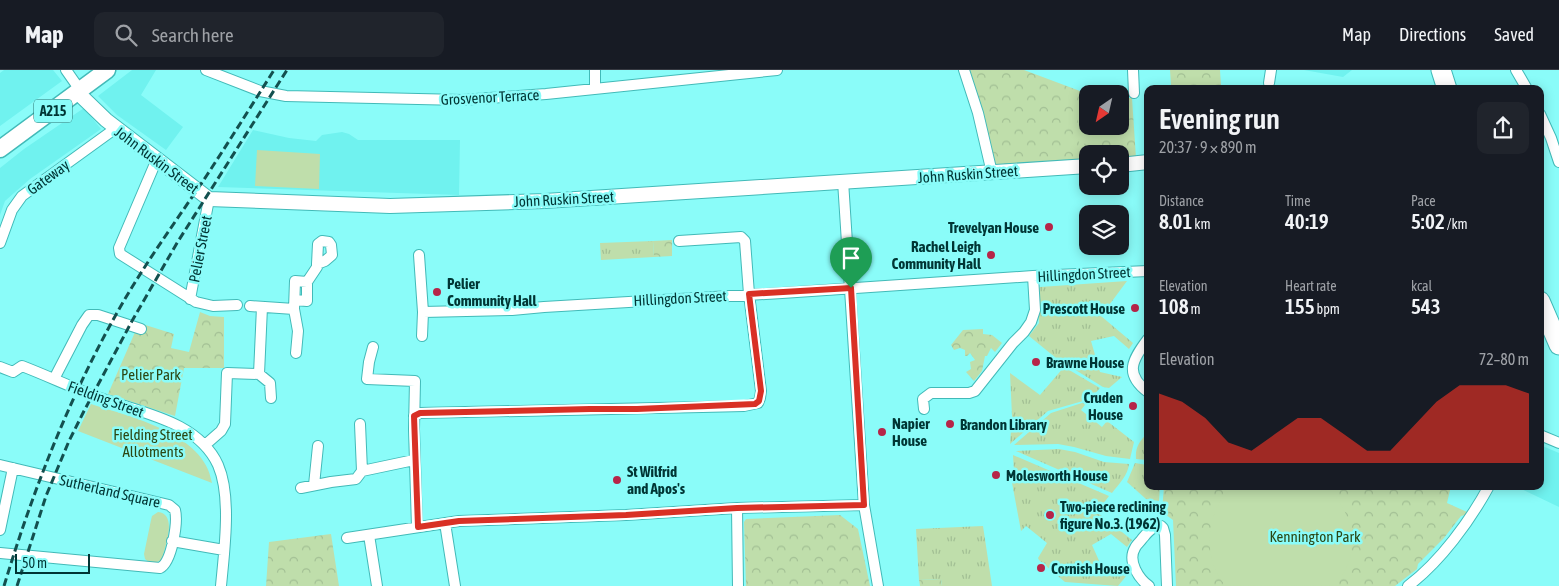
<!DOCTYPE html>
<html lang="en">
<head>
<meta charset="utf-8">
<style>
  body { margin:0; font-family:"Asap Condensed",sans-serif; background:#20242c; color:#f1f3f6; height:100vh; display:flex; flex-direction:column; font-size:19px; white-space:nowrap }
  * { box-sizing:border-box; margin:0 }
  p { font-size:16px; color:#9ea1a6 }
  .icon { flex:none; width:28px; height:28px; fill:none; stroke:currentColor; stroke-width:2; stroke-linecap:round; stroke-linejoin:round }
  .map { position:relative; flex:1; overflow:hidden }
  .side { position:absolute; left:1144px; top:15px; width:400px; height:405px; display:flex; flex-direction:column; background:#171b24; border-radius:10px; box-shadow:0 2px 12px #0003 }
  .side>* { flex:none }
  .needle { width:32px; rotate:214deg }
  .tools { position:absolute; left:1079px; top:15px; display:grid; gap:10px }
  .tools a { display:grid; place-items:center; width:50px; height:50px; border-radius:10px; background:#171b24; box-shadow:0 2px 12px #0003; font-size:25px }
  .scale { position:absolute; left:15px; bottom:12px; width:75px; box-sizing:border-box; padding-left:5px; border:2px solid #003534; border-top:0; font-size:14px; line-height:18px; white-space:nowrap; color:#003534; -webkit-text-stroke:4px #8afcf9; paint-order:stroke }
  .pin { position:absolute; display:grid; place-items:center; width:42px; height:42px; color:#fff; margin:-51px -21px; border-radius:50% 50% 50% 0; rotate:-45deg; box-shadow:0 0 5px #0007 }
  .pin .icon { rotate:45deg }
  .round { display:grid; place-items:center; flex:none; width:52px; height:52px; border-radius:10px; background:#20242c }
  .summary { display:flex; align-items:center; justify-content:space-between; height:85px; padding:0 15px }
  h1 { font-size:28px; font-weight:600; line-height:38px }
  .metrics { display:grid; grid-template-columns:repeat(3,1fr); gap:8px; height:85px; padding:5px 15px }
  .metrics div { display:grid; align-content:center }
  .metrics b { font-size:21px; font-weight:600 }
  .metrics small { font-size:14px; font-weight:400 }
  .metrics p { font-size:14px }
  .chart { height:140px; padding:10px 15px }
  .chart p { display:flex; justify-content:space-between }
  .chart svg { width:100%; height:90px; margin-top:5px; fill:#d93025; opacity:.7 }
  header { display:flex; align-items:center; gap:30px; box-sizing:border-box; height:70px; padding:0 25px; background:#171b24; border-bottom:1px solid #363941 }
  header strong { font-size:24px }
  nav { display:flex; gap:28px; margin-inline-start:auto; font-size:18px }
  .search { width:350px; height:45px; background:#20242c; display:flex; align-items:center; gap:12px; box-sizing:border-box; padding:0 18px; border-radius:10px; color:#9ea1a6; font-size:19px }
  .map>svg:first-child { display:block }
  .built { fill:#70f2ef }
  .grass { fill:url(#grass-tufts) }
  .park { fill:url(#park-crowns) }
  .garden { fill:#bfdeab }
  .lines { fill:none; stroke-linecap:round; stroke-linejoin:round }
  .street-casing { stroke:#42bab8; stroke-width:12 }
  .secondary-casing { stroke:#42bab8; stroke-width:16 }
  .primary-casing { stroke:#42bab8; stroke-width:19 }
  .highway-casing { stroke:#42bab8; stroke-width:21 }
  .street { stroke:#fff; stroke-width:10 }
  .secondary { stroke:#fff; stroke-width:14 }
  .primary { stroke:#fff; stroke-width:16 }
  .highway { stroke:#fff; stroke-width:19 }
  .rail { stroke:#13504f; stroke-width:3; stroke-dasharray:8 4; stroke-linecap:butt }
  .route-casing { stroke:#fff; stroke-width:10 }
  .route { stroke:#d93025; stroke-width:6 }
  .poi-dot { fill:#b62548; stroke:#8afcf9; stroke-width:2 }
  .labels { text-anchor:middle; dominant-baseline:central; stroke-width:5; stroke-linejoin:round; paint-order:stroke }
  .shield { fill:#8afcf9; stroke:#29716f; stroke-width:1 }
  .shield-label { font-size:14px; font-weight:bold; fill:#003534 }
  .street-label { font-size:15px; fill:#003534; stroke:#8afcf9 }
  .poi-label { font-size:15px; font-weight:bold; fill:#003534; stroke:#8afcf9; text-anchor:start }
  .park-label { font-size:15px; fill:#2b4613; stroke:#8afcf9 }
</style>
</head>
<body>
<header>
<strong>Map</strong>
<div class="search"><svg class="icon" aria-label="search" viewBox="0 0 24 24"><circle cx="10" cy="10" r="6"/><path d="M15 15l6 6"/></svg>Search here</div>
<nav><a>Map</a><a>Directions</a><a>Saved</a></nav>
</header>
<div class="map">
<svg width="1559" height="516" viewBox="0 0 1559 516">
  <defs>
    <pattern id="grass-tufts" width="24" height="20" patternUnits="userSpaceOnUse" patternTransform="scale(1.25)"><rect width="24" height="20" fill="#bfdeab"/><path d="M3 7l-1-3M5 7V3M7 7l1-3M15 17l-1-3M17 17v-4M19 17l1-3" fill="none" stroke="#a2bf94"/></pattern>
    <pattern id="park-crowns" width="20" height="18" patternUnits="userSpaceOnUse" patternTransform="scale(1.25)"><rect width="20" height="18" fill="#bfdeab"/><path d="M2 6a3 3 0 1 1 6 0M12 15a3 3 0 1 1 6 0" fill="none" stroke="#a2bf94"/></pattern>
  </defs>
  <rect width="100%" height="100%" fill="#8afcf9"/>
  <path class="built" d="M 4,0 L 53,0 L 62,11 L 0,56 L 0,3 Z
    M 132,0 L 156,0 L 141,25 L 183,57 L 166,80 L 117,45 L 98,26 Z
    M 1304,0 L 1352,0 L 1343,7 Z
    M 84,38 L 101,59 L 30,109 L 14,123 L 5,131 L 0,145 L 0,98 L 24,79 Z
    M 253,60 L 289,68 L 316,71 L 322,65 L 342,62 L 349,64 L 358,70 L 460,70 L 459,125 L 218,117 Z
    M 1540,375 L 1559,383 L 1559,437 L 1515,416 L 1540,416 Z"/>
  <path class="grass" d="M 653,171 L 654,187 L 601,190 L 600,173 Z
    M 1127,211 L 1101,246 L 1133,273 L 1129,279 L 1114,266 L 1091,271 L 1100,302 L 1122,307 L 1109,318 L 1103,317 L 1056,288 L 1029,266 L 1039,253 L 1037,223 L 1037,219 L 1040,217 Z
    M 1064,297 L 1100,318 L 1090,329 L 1048,341 L 1010,374 L 1012,346 L 1010,303 L 1040,325 Z
    M 1088,331 L 1081,340 L 1102,357 L 1107,351 L 1134,372 L 1130,389 L 1106,386 L 1074,377 L 1058,374 L 1014,375 L 1051,343 Z
    M 1147,363 L 1147,390 L 1136,389 C 1135,376 1140,372 1147,363 Z
    M 1059,379 L 1075,382 L 1104,392 L 1129,394 C 1128,405 1119,414 1112,423 L 1016,381 Z
    M 1013,385 L 1109,426 L 1097,442 L 1132,470 L 1127,477 L 1111,464 L 1092,475 L 1105,504 L 1127,505 L 1118,516 L 1065,512 L 1039,490 L 1038,488 L 1047,473 L 1026,456 L 1021,461 L 1010,402 L 1014,401 Z
    M 1135,393 L 1147,395 L 1148,416 L 1160,416 L 1159,431 L 1146,429 L 1127,412 Z
    M 983,456 L 992,516 L 942,516 L 941,509 L 919,510 L 916,459 Z"/>
  <path class="park" d="M 967,0 L 1024,0 L 1088,24 L 1088,56 L 1120,56 L 1120,28 L 1132,28 L 1136,88 L 1120,89 L 1120,84 L 1088,84 L 1087,92 L 994,99 Z
    M 1170,0 L 1220,0 L 1221,15 L 1171,15 Z
    M 672,170 L 672,186 L 654,187 L 653,171 Z
    M 200,242 L 210,246 L 224,247 L 224,298 L 184,298 L 175,346 L 108,324 L 139,253 L 174,264 L 171,278 L 189,282 Z
    M 983,259 L 983,264 L 992,265 L 1002,273 L 995,282 L 991,278 L 987,286 L 985,286 L 982,301 L 974,311 L 966,302 L 971,299 L 970,292 L 975,290 L 970,283 L 967,286 L 965,286 L 965,280 L 960,278 L 954,280 L 951,275 L 963,260 Z
    M 1164,416 L 1451,416 L 1447,433 L 1467,442 L 1465,445 L 1461,446 L 1444,468 L 1418,494 L 1417,499 L 1395,516 L 1176,516 L 1173,450 L 1162,442 Z
    M 840,445 L 858,459 L 870,516 L 746,516 L 744,452 L 746,449 Z
    M 331,464 L 339,516 L 266,516 L 269,472 Z
    M 941,509 L 942,516 L 920,516 L 919,510 Z"/>
  <path class="garden" d="M 1077,36 L 1087,36 L 1088,56 L 1101,56 L 1102,73 L 1079,74 Z
    M 257,80 L 320,84 L 319,119 L 255,116 Z
    M 91,334 C 130,347 205,363 212,413 L 78,361 Z
    M 1235,416 L 1325,416 C 1347,435 1359,467 1348,494 C 1345,502 1340,509 1337,515 L 1226,516 C 1223,512 1219,508 1217,503 C 1203,476 1209,434 1235,416 Z
    M 158,442 C 178,444 165,477 162,489 C 156,494 151,494 145,489 L 144,484 L 151,450 L 152,446 Z"/>
  <g class="lines">
    <g class="street-casing">
      <path id="street" d="M 66,0 L 80,20
        M 206,0 L 260,21 L 286,26 L 462,30 L 546,24 L 777,0
        M 595,0 L 595,19
        M 964,0 L 978,43 L 992,103
        M 1133,0 L 1134,23
        M 1516,0 L 1527,19
        M 1269,13 L 1271,0
        M 1540,44 L 1551,68 L 1559,92
        M 157,89 L 119,178 L 120,184 L 196,232 L 213,236 L 237,235
        M 843,111 L 864,435 L 878,516
        M 0,173 L 12,140 L 22,126 L 116,58
        M 419,185 L 423,242 L 422,266
        M 190,229 L 209,129
        M 295,230 L 307,231 L 307,212
        M 250,236 L 294,239 L 295,211 L 307,212 L 317,197 L 317,194 L 318,174 L 322,171 L 329,172 L 331,175 L 332,185 L 325,191 L 317,194
        M 294,239 L 298,261 L 296,283
        M 423,242 L 512,240 L 544,237 L 782,223 L 1033,206 L 1148,201
        M 1148,269 C 1132,290 1124,304 1148,322
        M 373,277 L 369,292 L 367,309 L 415,311 L 414,359 L 417,457
        M 0,297 L 13,302 L 22,296 C 48,306 73,318 100,328 C 141,343 198,351 218,395 C 232,427 224,482 221,516
        M 259,304 L 270,313 L 271,328
        M 54,309 L 82,255 L 89,245 L 98,245 L 141,259
        M 924,339 L 923,329 L 931,323 L 969,323 L 975,321 L 1013,273 L 1024,262 L 1031,252 L 1035,240 L 1033,206
        M 414,346 L 420,343 L 702,337 L 744,336 L 758,333 L 760,328 L 761,321 L 749,224 L 745,171 L 741,167 L 679,171
        M 1540,365 L 1559,373
        M 205,375 L 221,361 L 225,354 L 227,303 L 259,304 L 262,237
        M 0,395 L 169,435 L 175,440 C 178,452 172,492 160,498 L 0,483
        M 362,401 L 414,390
        M 314,415 L 318,376
        M 301,418 L 331,412 L 356,409 L 362,401 L 360,354
        M 737,438 L 738,516
        M 445,453 L 455,516
        M 0,460 L 13,398
        M 369,465 L 377,516
        M 347,468 L 459,451 L 626,445 L 737,438 L 864,435
        M 172,471 L 224,480
        M 1149,516 C 1139,509 1127,491 1135,478 C 1136,475 1140,472 1142,469 C 1148,462 1151,457 1161,456 L 1163,458 L 1165,465 L 1167,516
        M 1408,516 C 1440,492 1470,451 1489,416"/>
    </g>
    <g class="secondary-casing">
      <path id="secondary" d="M 77,22 L 106,50 L 209,129 L 390,136 L 545,131 L 1088,96
        M 1120,95 L 1148,92"/>
    </g>
    <g class="primary-casing">
      <path id="primary" d="M 0,79 L 107,0"/>
    </g>
    <g class="highway-casing">
      <path id="highway" d="M 1441,0 L 1447,19
        M 1540,231 L 1559,275"/>
    </g>
    <use href="#street" class="street"/>
    <use href="#secondary" class="secondary"/>
    <use href="#primary" class="primary"/>
    <use href="#highway" class="highway"/>
    <path class="rail" d="M 4,516 C 33,420 69,328 118,241 C 145,193 177,150 207,105 C 230,70 252,35 274,0
      M 17,516 L 46,426 L 69,371 L 84,341 L 132,251 L 177,173 L 287,0"/>
  </g>
  <g class="lines">
    <g class="route-casing">
      <path id="route" d="M 851,218 L 864,435 L 737,438 L 626,445 L 459,451 L 418,457 L 414,346 L 420,343 L 590,339 L 637,339 L 755,334 L 759,331 L 761,321 L 749,224 Z"/>
    </g>
    <use href="#route" class="route"/>
  </g>
  <g class="poi-dot">
    <circle cx="1049" cy="157" r="5"/>
    <circle cx="991" cy="185" r="5"/>
    <circle cx="437" cy="222" r="5"/>
    <circle cx="1135" cy="238" r="5"/>
    <circle cx="1036" cy="292" r="5"/>
    <circle cx="1133" cy="336" r="5"/>
    <circle cx="950" cy="354" r="5"/>
    <circle cx="882" cy="362" r="5"/>
    <circle cx="996" cy="405" r="5"/>
    <circle cx="617" cy="410" r="5"/>
    <circle cx="1050" cy="445" r="5"/>
    <circle cx="1041" cy="498" r="5"/>
  </g>
  <g class="labels">
    <rect class="shield" x="34" y="29.5" width="38" height="23" rx="4"/>
    <g class="shield-label">
      <text x="53" y="41">A215</text>
    </g>
    <g class="street-label">
      <text transform="translate(490 27) rotate(-3)">Grosvenor Terrace</text>
      <text transform="translate(157 90) rotate(37)">John Ruskin Street</text>
      <text transform="translate(968 104) rotate(-4)">John Ruskin Street</text>
      <text transform="translate(48 107) rotate(-36)">Gateway</text>
      <text transform="translate(564 129) rotate(-3)">John Ruskin Street</text>
      <text transform="translate(200 179) rotate(-79)">Pelier Street</text>
      <text transform="translate(1084 204) rotate(-3)">Hillingdon Street</text>
      <text transform="translate(680 228) rotate(-3)">Hillingdon Street</text>
      <text transform="translate(106 329) rotate(20)">Fielding Street</text>
      <text transform="translate(110 421) rotate(13)">Sutherland Square</text>
    </g>
    <g class="poi-label">
      <text x="1039" y="157" text-anchor="end">Trevelyan House</text>
      <text x="981" y="176" text-anchor="end">Rachel Leigh<tspan x="981" dy="17">Community Hall</tspan></text>
      <text x="447" y="213">Pelier<tspan x="447" dy="17">Community Hall</tspan></text>
      <text x="1125" y="238" text-anchor="end">Prescott House</text>
      <text x="1046" y="292">Brawne House</text>
      <text x="1123" y="327" text-anchor="end">Cruden<tspan x="1123" dy="17">House</tspan></text>
      <text x="892" y="353">Napier<tspan x="892" dy="17">House</tspan></text>
      <text x="960" y="354">Brandon Library</text>
      <text x="627" y="401">St Wilfrid<tspan x="627" dy="17">and Apos's</tspan></text>
      <text x="1006" y="405">Molesworth House</text>
      <text x="1060" y="436">Two-piece reclining<tspan x="1060" dy="17">figure No.3. (1962)</tspan></text>
      <text x="1051" y="498">Cornish House</text>
    </g>
    <g class="park-label">
      <text x="151" y="304">Pelier Park</text>
      <text x="153" y="364">Fielding Street<tspan x="153" dy="17">Allotments</tspan></text>
      <text x="1315" y="466">Kennington Park</text>
    </g>
  </g>
</svg>
<div class="tools">
<a><svg class="needle" viewBox="-14 -14 28 28"><path d="M0-13l5 13h-10z" fill="#e53935"/><path d="M0 13l5-13h-10z" fill="#9ea1a6"/></svg></a>
<a><svg class="icon" aria-label="locate" viewBox="0 0 24 24"><circle cx="12" cy="12" r="6"/><path d="M12 2v4M12 18v4M2 12h4M18 12h4"/></svg></a>
<a><svg class="icon" aria-label="layers" viewBox="0 0 24 24"><path d="M12 4l9 5-9 5-9-5zM3 14l9 5 9-5"/></svg></a>
</div>
<div class="scale">50 m</div>
<div class="pin" style="left:851px;top:218px;background:#1e9e55"><svg class="icon" aria-label="arrive" viewBox="0 0 24 24"><path d="M6 21V4h12l-3 4 3 4H6"/></svg></div>
<section class="side">
<div class="summary"><div><h1>Evening run</h1><p>20:37 · 9 × 890 m</p></div><a class="round"><svg class="icon" aria-label="share" viewBox="0 0 24 24"><path d="M12 15V3M7 8l5-5 5 5M5 13v7h14v-7"/></svg></a></div>
<div class="metrics">
<div><p>Distance</p><b>8.01<small> km</small></b></div>
<div><p>Time</p><b>40:19</b></div>
<div><p>Pace</p><b>5:02<small> /km</small></b></div>
</div>
<div class="metrics">
<div><p>Elevation</p><b>108<small> m</small></b></div>
<div><p>Heart rate</p><b>155<small> bpm</small></b></div>
<div><p>kcal</p><b>543</b></div>
</div>
<div class="chart"><p><span>Elevation</span>72–80 m</p>
<svg viewBox="0 0 160 44" preserveAspectRatio="none"><path d="M0 44V10L10 14L20 22L30 34L40 38L50 30L60 22L70 22L80 30L90 38L100 38L110 26L120 14L130 6L140 6L150 6L160 10V44z"/></svg>
</div>
</section>
</div>
</body>
</html>
